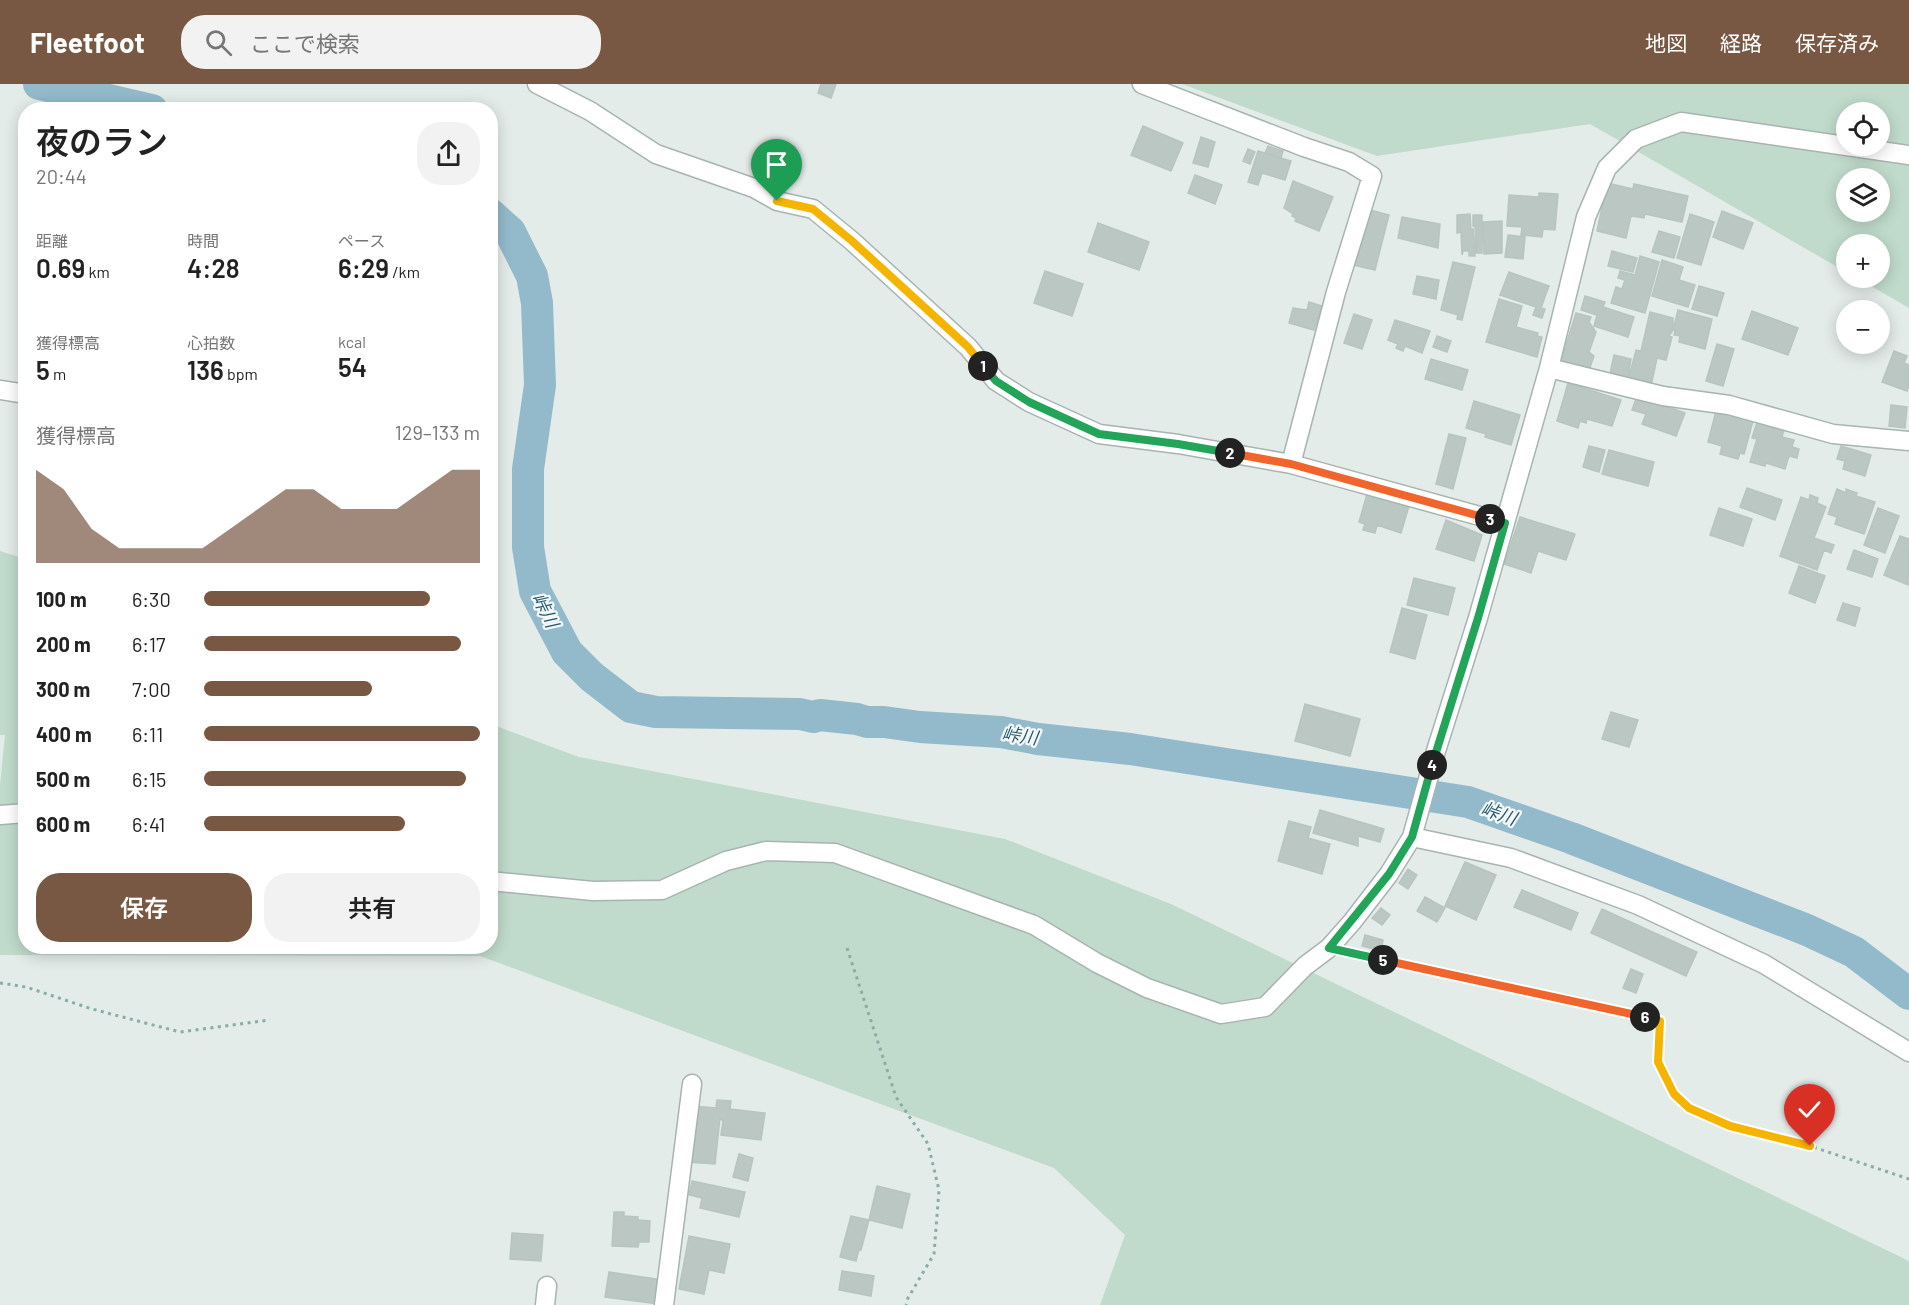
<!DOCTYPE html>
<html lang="ja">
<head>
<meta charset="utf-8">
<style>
  body { margin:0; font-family:Barlow,"Noto Sans JP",sans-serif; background:#f2f2f2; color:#222; height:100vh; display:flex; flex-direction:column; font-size:22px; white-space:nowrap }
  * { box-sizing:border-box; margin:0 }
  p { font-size:20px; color:#767676 }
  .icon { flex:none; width:33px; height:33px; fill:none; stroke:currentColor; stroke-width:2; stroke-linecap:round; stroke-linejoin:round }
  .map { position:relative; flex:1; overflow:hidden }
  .details { position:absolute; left:18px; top:18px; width:480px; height:852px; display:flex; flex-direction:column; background:#fff; border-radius:24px; box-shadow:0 3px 15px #0003 }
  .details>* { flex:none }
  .controls { position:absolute; left:1836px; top:18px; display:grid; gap:12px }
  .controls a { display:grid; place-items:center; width:54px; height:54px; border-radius:50%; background:#fff; box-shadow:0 3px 15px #0003; font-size:30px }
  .pin { position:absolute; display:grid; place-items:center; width:51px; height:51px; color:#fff; margin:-62px -26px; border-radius:50% 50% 50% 0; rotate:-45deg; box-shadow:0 0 6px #0007 }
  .pin .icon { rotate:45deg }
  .km { position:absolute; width:30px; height:30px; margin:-15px; border-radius:50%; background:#222; color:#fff; font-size:16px; line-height:30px; text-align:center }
  .round { display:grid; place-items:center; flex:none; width:63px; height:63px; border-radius:24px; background:#f2f2f2 }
  .overview { display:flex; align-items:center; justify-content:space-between; height:102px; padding:0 18px }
  h1 { font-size:33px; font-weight:600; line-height:45px }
  .figures { display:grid; grid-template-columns:repeat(3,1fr); gap:9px; height:102px; padding:6px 18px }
  .figures div { display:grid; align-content:center }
  .figures b { font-size:26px; font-weight:600 }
  .figures small { font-size:16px; font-weight:400 }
  .figures p { font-size:16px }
  .chart { height:168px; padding:12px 18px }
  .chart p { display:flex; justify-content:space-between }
  .chart svg { width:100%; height:108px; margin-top:6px; fill:#795843; opacity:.7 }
  .primary-button { display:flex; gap:12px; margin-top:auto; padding:12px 18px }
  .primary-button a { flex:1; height:69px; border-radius:24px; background:#795843; color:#fff; font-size:24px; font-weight:600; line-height:69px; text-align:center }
  .primary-button a+a { background:#f2f2f2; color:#222 }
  ul { padding:0 18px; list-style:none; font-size:20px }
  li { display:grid; grid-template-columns:96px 72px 1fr; align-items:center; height:45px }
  li i { height:15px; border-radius:8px; background:#795843 }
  header { display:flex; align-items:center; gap:36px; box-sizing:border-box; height:84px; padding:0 30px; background:#795843; color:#fff }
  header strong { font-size:28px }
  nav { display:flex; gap:33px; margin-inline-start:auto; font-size:21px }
  .search { width:420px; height:54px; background:#f2f2f2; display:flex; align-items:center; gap:15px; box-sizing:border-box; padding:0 21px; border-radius:24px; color:#767676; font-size:22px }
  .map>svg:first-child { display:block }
  .green { fill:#c0dbcb; fill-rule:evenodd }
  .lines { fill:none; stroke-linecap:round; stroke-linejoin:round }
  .river { stroke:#93bacb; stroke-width:32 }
  .building { fill:#bac7c3; stroke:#b7c5c1; stroke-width:1.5 }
  .minor-casing { stroke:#a7b4b1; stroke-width:21 }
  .path { stroke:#88aca6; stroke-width:3; stroke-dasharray:3 4.5; stroke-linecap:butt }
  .minor { stroke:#fff; stroke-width:18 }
  .split-1-casing { stroke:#fff; stroke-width:12 }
  .split-2-casing { stroke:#fff; stroke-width:12 }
  .split-3-casing { stroke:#fff; stroke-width:12 }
  .split-4-casing { stroke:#fff; stroke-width:12 }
  .split-5-casing { stroke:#fff; stroke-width:12 }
  .split-6-casing { stroke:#fff; stroke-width:12 }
  .split-7-casing { stroke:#fff; stroke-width:12 }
  .split-1 { stroke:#f5b400; stroke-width:8 }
  .split-2 { stroke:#22a559; stroke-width:8 }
  .split-3 { stroke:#f0652b; stroke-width:8 }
  .split-4 { stroke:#22a559; stroke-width:8 }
  .split-5 { stroke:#22a559; stroke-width:8 }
  .split-6 { stroke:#f0652b; stroke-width:8 }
  .split-7 { stroke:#f5b400; stroke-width:8 }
  .labels { text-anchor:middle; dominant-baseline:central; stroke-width:4.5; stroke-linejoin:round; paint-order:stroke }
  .water-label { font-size:18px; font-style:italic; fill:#265a71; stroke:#f4f9f7 }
</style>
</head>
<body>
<header>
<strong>Fleetfoot</strong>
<div class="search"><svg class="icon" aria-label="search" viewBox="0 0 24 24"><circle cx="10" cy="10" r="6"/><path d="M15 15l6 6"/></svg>ここで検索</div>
<nav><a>地図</a><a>経路</a><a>保存済み</a></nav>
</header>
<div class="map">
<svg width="1909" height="1221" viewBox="0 0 1909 1221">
  <rect width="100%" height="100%" fill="#e4ecea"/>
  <path class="green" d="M 1182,0 L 1909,0 L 1909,224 L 1857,194 L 1880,194 L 1880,160 L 1846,160 L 1846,188 L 1590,40 L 1377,72 ZM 1846,28 L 1880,28 L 1880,62 L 1846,62 ZM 1846,94 L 1880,94 L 1880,128 L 1846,128 Z
    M 0,467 L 25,475 L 26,862 L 490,862 L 491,640 L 579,673 L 1005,755 L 1171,820 L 1909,1177 L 1909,1221 L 1100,1221 L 1125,1151 L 1054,1084 L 480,872 L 0,871 L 0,701 L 5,651 L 0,651 Z"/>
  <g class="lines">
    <path class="river" d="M 39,0 L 152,26
      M 490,130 L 510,148 L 532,192 L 537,219 L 540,301 L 528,385 L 528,463 L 535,507 L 567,568 L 592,593 L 631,623 L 656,628 L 800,630 L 813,633 L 820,631 L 857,635 L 867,638 L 884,638 L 920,643 L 1001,648 L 1038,655 L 1130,665 L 1468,718 L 1571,754 L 1807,846 L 1854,868 L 1909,910"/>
  </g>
  <path class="building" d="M 821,0 L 836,0 L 831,14 L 818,9 Z
    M 1143,42 L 1183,59 L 1171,87 L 1131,71 Z
    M 1201,53 L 1215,58 L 1208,83 L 1193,79 Z
    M 1268,62 L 1283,67 L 1281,74 L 1265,69 Z
    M 1248,65 L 1255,68 L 1250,80 L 1243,77 Z
    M 1258,67 L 1291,77 L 1285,96 L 1262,89 L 1258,101 L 1248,98 Z
    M 1195,91 L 1222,101 L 1215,120 L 1188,109 Z
    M 1293,97 L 1333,113 L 1319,147 L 1295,137 L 1296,134 L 1292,132 L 1293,130 L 1284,124 Z
    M 1607,99 L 1633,105 L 1634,100 L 1688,112 L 1682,138 L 1645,130 L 1644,134 L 1631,132 L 1626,154 L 1597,147 Z
    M 1539,109 L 1558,110 L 1555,146 L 1543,145 L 1542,153 L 1521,151 L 1522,143 L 1507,142 L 1509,111 L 1539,113 Z
    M 1367,125 L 1389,131 L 1375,186 L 1353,181 Z
    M 1722,127 L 1753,139 L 1743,165 L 1713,153 Z
    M 1470,130 L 1471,146 L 1473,145 L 1475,172 L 1469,172 L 1469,167 L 1463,167 L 1462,171 L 1461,148 L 1457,149 L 1457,131 Z
    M 1690,130 L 1714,138 L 1701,181 L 1677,174 Z
    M 1473,131 L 1482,131 L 1482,169 L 1476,169 L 1475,142 L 1473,142 Z
    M 1402,133 L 1440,140 L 1438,164 L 1398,154 Z
    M 1502,137 L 1502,169 L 1484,170 L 1483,138 Z
    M 1098,139 L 1149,158 L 1139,186 L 1088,168 Z
    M 1659,147 L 1680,153 L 1674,174 L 1652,168 Z
    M 1508,151 L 1525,153 L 1523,175 L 1505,173 Z
    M 1612,167 L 1637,174 L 1633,188 L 1608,182 Z
    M 1640,172 L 1659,178 L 1645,229 L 1611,219 L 1616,203 L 1622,205 L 1625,196 L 1618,194 L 1620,187 L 1635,191 Z
    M 1662,176 L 1683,183 L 1679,196 L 1695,201 L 1688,223 L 1652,212 Z
    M 1453,178 L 1475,183 L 1462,236 L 1457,235 L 1458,231 L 1441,226 Z
    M 1045,187 L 1083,200 L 1072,232 L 1034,219 Z
    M 1509,188 L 1549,202 L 1541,224 L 1545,225 L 1542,234 L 1533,231 L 1536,223 L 1500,211 Z
    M 1417,192 L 1439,196 L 1436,215 L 1413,210 Z
    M 1699,202 L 1724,209 L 1717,232 L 1692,225 Z
    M 1585,212 L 1605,218 L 1603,223 L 1634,233 L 1628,253 L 1594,242 L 1597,231 L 1581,226 Z
    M 1499,215 L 1522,222 L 1516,243 L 1538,249 L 1537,252 L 1542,253 L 1537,273 L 1486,258 Z
    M 1309,218 L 1322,222 L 1314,246 L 1289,239 L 1293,224 L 1307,226 Z
    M 1678,226 L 1712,235 L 1705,265 L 1679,258 L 1680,252 L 1674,251 L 1675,246 L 1673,246 Z
    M 1752,227 L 1798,244 L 1788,271 L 1742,255 Z
    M 1650,228 L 1673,234 L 1673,246 L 1669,252 L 1672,253 L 1666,276 L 1657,274 L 1651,302 L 1628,297 L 1636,266 L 1641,267 Z
    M 1576,229 L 1591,233 L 1589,238 L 1596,248 L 1589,268 L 1594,272 L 1589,286 L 1561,277 Z
    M 1354,230 L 1372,236 L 1362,265 L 1344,259 Z
    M 1395,236 L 1430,247 L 1422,269 L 1405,262 L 1403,267 L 1396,264 L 1398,260 L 1388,256 Z
    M 1437,252 L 1451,257 L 1447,268 L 1433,263 Z
    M 1717,260 L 1734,265 L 1723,302 L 1706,297 Z
    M 1894,267 L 1907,272 L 1904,279 L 1909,281 L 1909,302 L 1907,307 L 1882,298 Z
    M 1614,271 L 1631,275 L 1627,299 L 1609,294 Z
    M 1431,275 L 1468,286 L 1462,306 L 1425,295 Z
    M 1568,299 L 1621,316 L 1612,342 L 1587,335 L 1586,339 L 1580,337 L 1578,344 L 1557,337 Z
    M 1637,312 L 1685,329 L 1676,352 L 1642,340 L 1646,330 L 1632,326 Z
    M 1474,317 L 1520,331 L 1511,361 L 1485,353 L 1486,350 L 1466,344 Z
    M 1891,321 L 1907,323 L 1905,344 L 1889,342 Z
    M 1716,327 L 1753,337 L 1744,370 L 1740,369 L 1738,375 L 1720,370 L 1722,362 L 1708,358 Z
    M 1757,338 L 1784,346 L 1782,353 L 1794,356 L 1792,363 L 1799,365 L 1797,374 L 1789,372 L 1785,385 L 1766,379 L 1765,382 L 1750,378 L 1757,355 L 1752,354 Z
    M 1449,350 L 1466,354 L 1453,405 L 1436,400 Z
    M 1589,362 L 1605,366 L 1599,388 L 1583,383 Z
    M 1841,362 L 1871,371 L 1865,392 L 1843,385 L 1845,377 L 1837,375 Z
    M 1609,366 L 1654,378 L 1648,402 L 1602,390 Z
    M 1747,404 L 1782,416 L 1775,436 L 1740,423 Z
    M 1837,405 L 1846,409 L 1846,405 L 1857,409 L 1856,412 L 1875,418 L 1864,450 L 1835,440 L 1837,433 L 1828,430 Z
    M 1367,410 L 1409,422 L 1401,449 L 1377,441 L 1375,449 L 1363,446 L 1365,440 L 1359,438 Z
    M 1810,411 L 1818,414 L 1817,419 L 1826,423 L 1814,454 L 1834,461 L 1831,469 L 1824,466 L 1817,486 L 1780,472 L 1801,413 L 1809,416 Z
    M 1719,424 L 1752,435 L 1743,462 L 1710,451 Z
    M 1878,424 L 1899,432 L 1885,469 L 1864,461 Z
    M 1520,433 L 1575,450 L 1566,476 L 1538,467 L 1531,489 L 1504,480 Z
    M 1446,436 L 1482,451 L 1474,477 L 1436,465 Z
    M 1900,452 L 1909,455 L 1908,501 L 1884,491 Z
    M 1854,466 L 1878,475 L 1872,493 L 1847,485 Z
    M 1799,482 L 1825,492 L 1815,519 L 1789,509 Z
    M 1414,494 L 1455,504 L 1448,531 L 1407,521 Z
    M 1843,519 L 1860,524 L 1855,542 L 1837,536 Z
    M 1402,524 L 1427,531 L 1415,575 L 1390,568 Z
    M 1305,620 L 1360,635 L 1350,672 L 1295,657 Z
    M 1611,628 L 1638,636 L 1629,663 L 1602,655 Z
    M 1320,726 L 1384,745 L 1380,758 L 1358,752 L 1358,762 L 1313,749 Z
    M 1289,737 L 1311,743 L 1308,754 L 1330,760 L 1322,790 L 1278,777 Z
    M 1465,778 L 1496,791 L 1476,836 L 1445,822 Z
    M 1408,785 L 1417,791 L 1408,805 L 1399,799 Z
    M 1522,806 L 1578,829 L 1571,846 L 1514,823 Z
    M 1425,813 L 1445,824 L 1437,838 L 1417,827 Z
    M 1381,824 L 1390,831 L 1382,841 L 1372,834 Z
    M 1602,825 L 1697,868 L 1686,892 L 1591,849 Z
    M 1365,851 L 1383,856 L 1381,867 L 1362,862 Z
    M 1631,885 L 1643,890 L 1636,909 L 1623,904 Z
    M 717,1016 L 731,1017 L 730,1025 L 765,1029 L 761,1056 L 721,1051 L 723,1037 L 720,1034 L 715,1080 L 688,1078 L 694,1022 L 716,1024 Z
    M 739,1070 L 753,1074 L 748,1097 L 733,1093 Z
    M 692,1097 L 745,1108 L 739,1133 L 700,1124 L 702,1114 L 689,1111 Z
    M 877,1102 L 910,1110 L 902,1144 L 869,1136 Z
    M 614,1128 L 624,1128 L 624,1132 L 638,1133 L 638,1136 L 650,1137 L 649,1158 L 639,1158 L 638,1163 L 612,1162 Z
    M 851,1132 L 869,1136 L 861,1166 L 859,1165 L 856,1177 L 840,1173 Z
    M 512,1149 L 543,1151 L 541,1177 L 510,1175 Z
    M 689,1152 L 730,1160 L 724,1189 L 709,1186 L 704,1210 L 679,1205 Z
    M 842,1187 L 874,1192 L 871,1212 L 839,1206 Z
    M 609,1188 L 662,1196 L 658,1220 L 605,1213 Z"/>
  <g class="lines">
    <g class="minor-casing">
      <path id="minor" d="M 537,0 L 590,27 L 656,70 L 754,104 L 777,117 L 813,125 L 852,157 L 968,263 L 996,297 L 1029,318 L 1099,350 L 1178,360 L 1291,380 L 1505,439
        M 1142,0 L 1304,63 L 1349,78 L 1372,92 L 1336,208 L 1291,380
        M 1549,284 L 1663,312 L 1729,321 L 1833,350 L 1909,357
        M 0,306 L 26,310
        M 0,731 L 26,729
        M 1412,753 L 1511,774 L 1638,821 L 1764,880 L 1909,968
        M 490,797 L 593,807 L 662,806 L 726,777 L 766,767 L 835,769 L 1034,841 L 1097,879 L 1147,904 L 1221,930 L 1265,923 L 1305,882 L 1329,864 L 1352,838 L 1389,790 L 1412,753 L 1435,670 L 1478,534 L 1549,284 L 1586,133 L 1607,84 L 1636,55 L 1681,38 L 1909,71
        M 545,1221 L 547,1202
        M 664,1221 L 692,1000"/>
    </g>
    <path class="path" d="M 847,864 L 896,1013 L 928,1060 L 939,1106 L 934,1170 L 908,1214 L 906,1221
      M 1349,868 L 1660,937 L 1658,978 L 1674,1010 L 1689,1024 L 1730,1043 L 1810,1062 L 1909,1095
      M 0,899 L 26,903 L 92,925 L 180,948 L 270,936"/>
    <use href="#minor" class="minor"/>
  </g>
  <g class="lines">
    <g class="split-1-casing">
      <path id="split-1" d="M 777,117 L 813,125 L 852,157 L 968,263 L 983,282"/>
    </g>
    <g class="split-2-casing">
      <path id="split-2" d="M 983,282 L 996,297 L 1029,318 L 1099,350 L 1178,360 L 1230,369"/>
    </g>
    <g class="split-3-casing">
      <path id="split-3" d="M 1230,369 L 1291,380 L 1490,435"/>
    </g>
    <g class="split-4-casing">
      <path id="split-4" d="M 1432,681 L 1478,534 L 1505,439 L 1490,435"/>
    </g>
    <g class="split-5-casing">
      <path id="split-5" d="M 1383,876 L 1329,864 L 1389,790 L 1412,753 L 1432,681"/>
    </g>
    <g class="split-6-casing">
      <path id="split-6" d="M 1383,876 L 1645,933"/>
    </g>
    <g class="split-7-casing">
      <path id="split-7" d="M 1645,933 L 1660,937 L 1658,978 L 1674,1010 L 1689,1024 L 1730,1042 L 1810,1062"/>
    </g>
    <use href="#split-1" class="split-1"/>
    <use href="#split-2" class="split-2"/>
    <use href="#split-3" class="split-3"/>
    <use href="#split-4" class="split-4"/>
    <use href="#split-5" class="split-5"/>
    <use href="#split-6" class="split-6"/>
    <use href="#split-7" class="split-7"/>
  </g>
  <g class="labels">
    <g class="water-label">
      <text transform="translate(546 526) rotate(64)">峠川</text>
      <text transform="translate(1020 651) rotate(8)">峠川</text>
      <text transform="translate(1499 729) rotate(19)">峠川</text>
    </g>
  </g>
</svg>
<div class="controls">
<a><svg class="icon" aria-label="locate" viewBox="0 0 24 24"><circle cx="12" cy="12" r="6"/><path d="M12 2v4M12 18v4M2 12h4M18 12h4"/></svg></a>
<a><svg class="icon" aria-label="layers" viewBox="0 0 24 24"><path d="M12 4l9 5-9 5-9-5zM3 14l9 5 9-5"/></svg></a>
<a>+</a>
<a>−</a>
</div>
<div class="pin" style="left:777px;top:117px;background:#1e9e55"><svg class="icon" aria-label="arrive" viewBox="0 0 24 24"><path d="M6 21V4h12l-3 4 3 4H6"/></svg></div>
<div class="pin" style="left:1810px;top:1062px;background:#d93025"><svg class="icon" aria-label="check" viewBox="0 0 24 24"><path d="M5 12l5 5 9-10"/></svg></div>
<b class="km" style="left:983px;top:282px">1</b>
<b class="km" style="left:1230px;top:369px">2</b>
<b class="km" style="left:1490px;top:435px">3</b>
<b class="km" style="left:1432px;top:681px">4</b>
<b class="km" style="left:1383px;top:876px">5</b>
<b class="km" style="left:1645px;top:933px">6</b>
<section class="details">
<div class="overview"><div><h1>夜のラン</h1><p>20:44</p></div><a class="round"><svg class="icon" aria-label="share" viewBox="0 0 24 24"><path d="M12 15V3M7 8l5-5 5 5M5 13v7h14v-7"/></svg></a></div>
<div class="figures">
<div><p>距離</p><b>0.69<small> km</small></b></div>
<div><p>時間</p><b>4:28</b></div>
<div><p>ペース</p><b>6:29<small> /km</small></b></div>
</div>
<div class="figures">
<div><p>獲得標高</p><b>5<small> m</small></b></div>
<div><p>心拍数</p><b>136<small> bpm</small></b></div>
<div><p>kcal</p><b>54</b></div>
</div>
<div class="chart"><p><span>獲得標高</span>129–133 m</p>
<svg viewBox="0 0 160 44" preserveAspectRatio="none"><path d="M0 44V6L10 14L20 30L30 38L40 38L50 38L60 38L70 30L80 22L90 14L100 14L110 22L120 22L130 22L140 14L150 6L160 6V44z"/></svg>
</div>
<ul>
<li><b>100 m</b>6:30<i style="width:82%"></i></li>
<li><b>200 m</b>6:17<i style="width:93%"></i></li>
<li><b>300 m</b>7:00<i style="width:61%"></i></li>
<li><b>400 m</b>6:11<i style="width:100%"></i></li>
<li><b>500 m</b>6:15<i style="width:95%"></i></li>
<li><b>600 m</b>6:41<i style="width:73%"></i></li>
</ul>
<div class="primary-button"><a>保存</a><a>共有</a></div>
</section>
</div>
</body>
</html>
